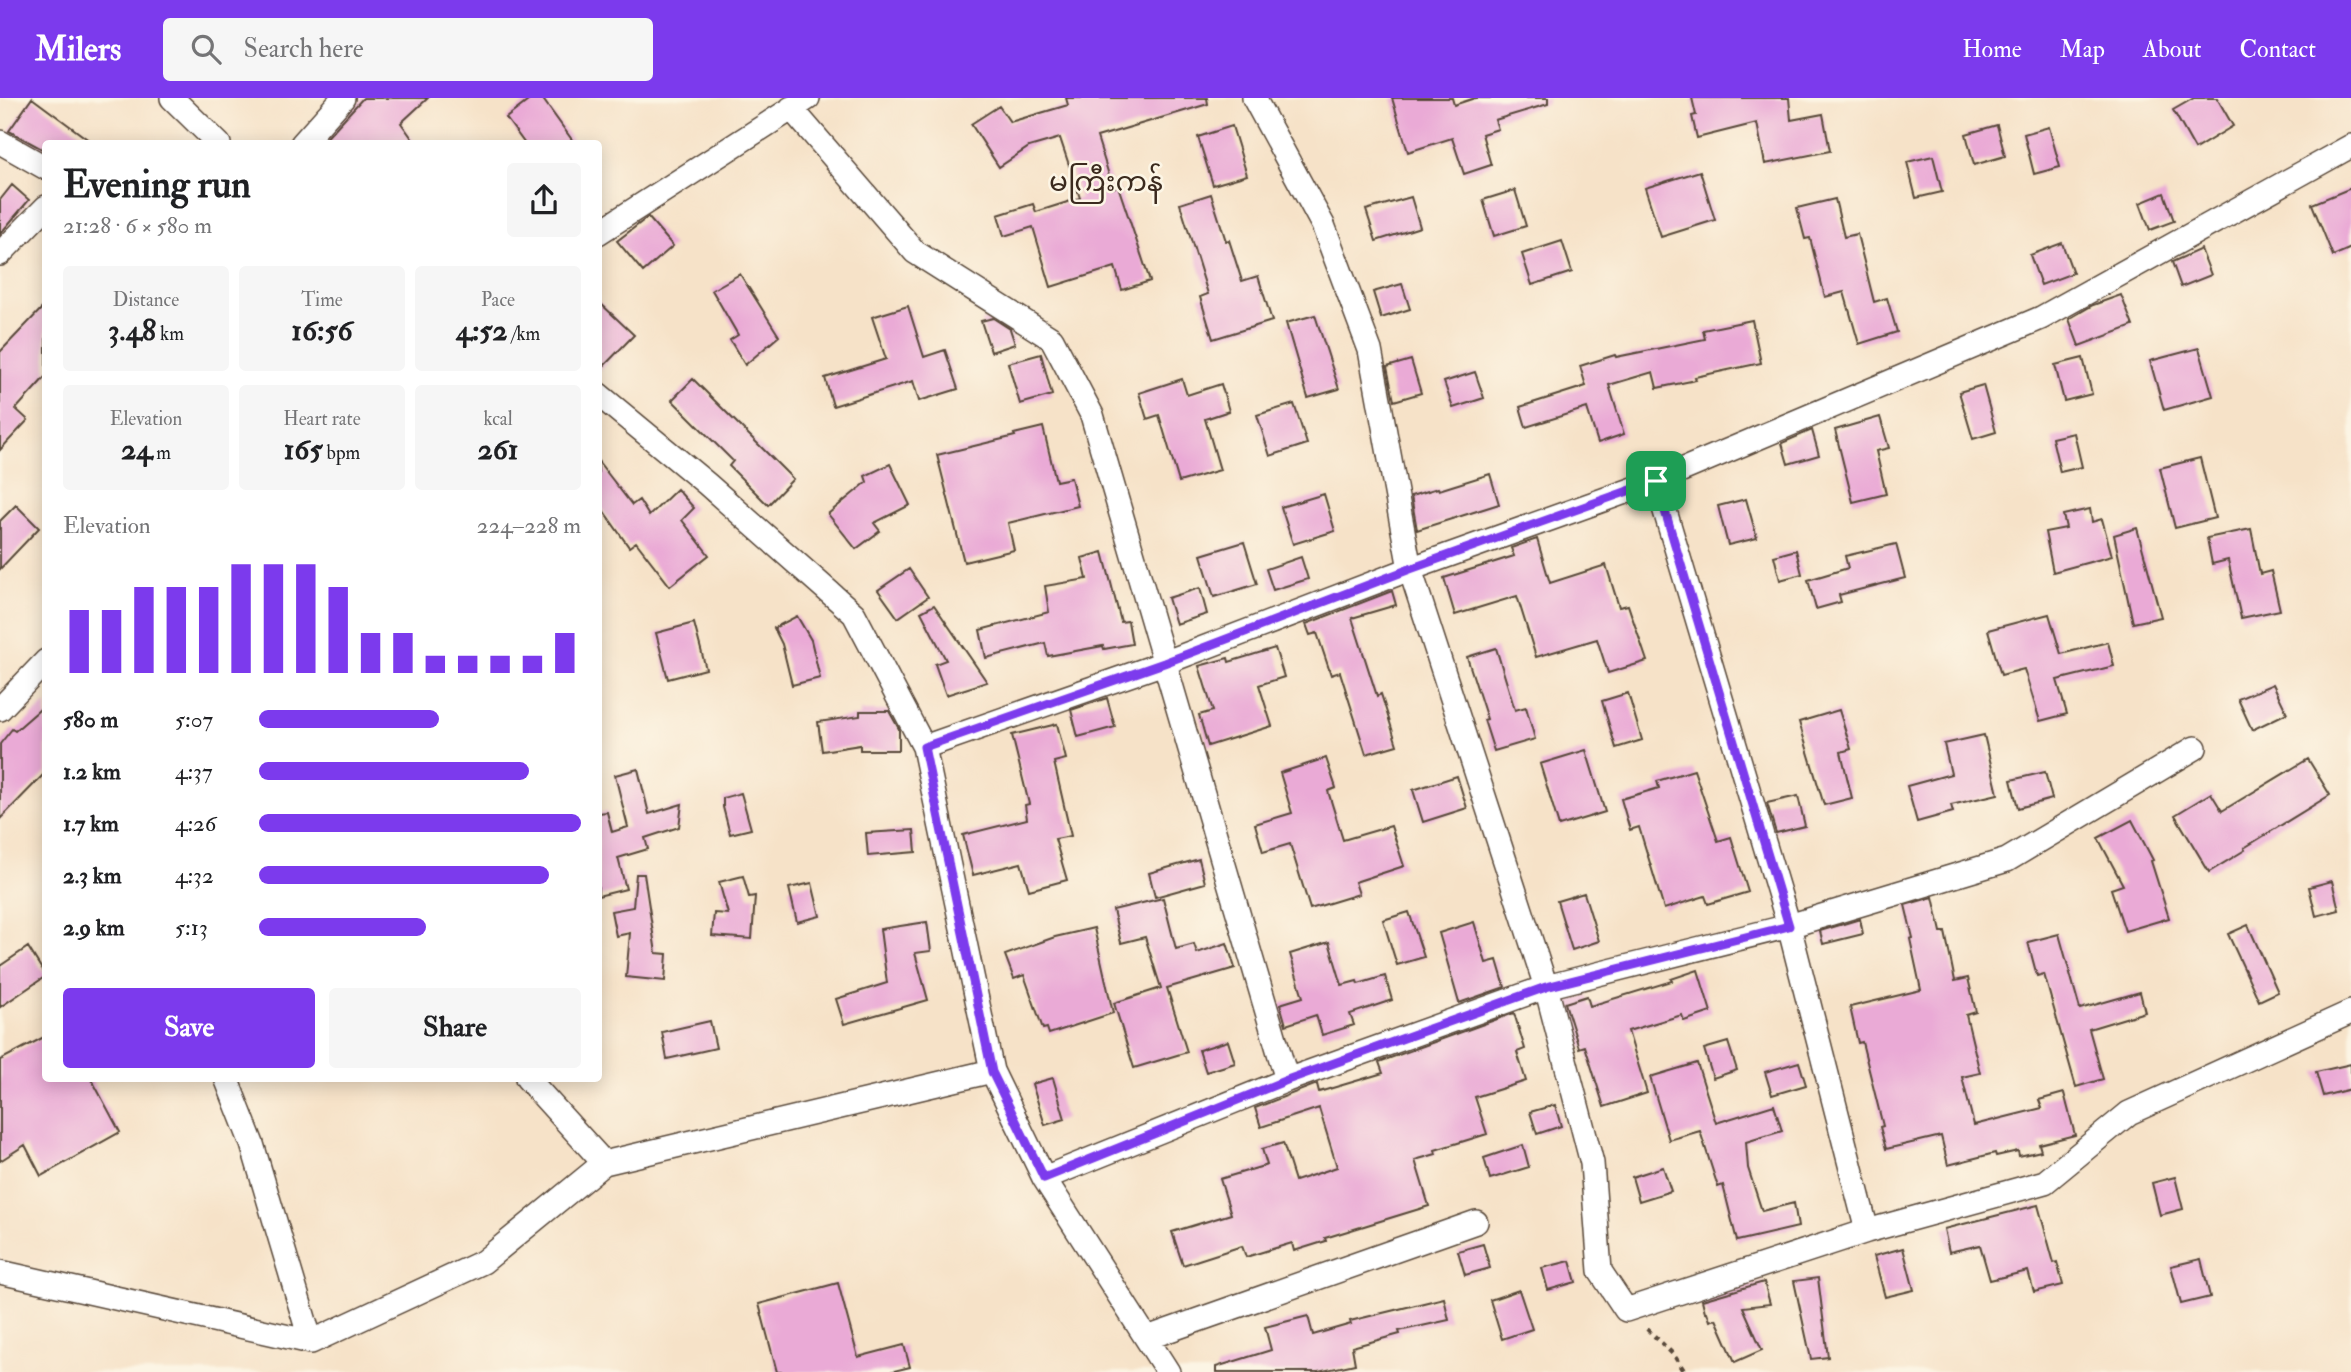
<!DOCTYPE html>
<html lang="en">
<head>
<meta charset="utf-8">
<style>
  body { margin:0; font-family:"IM FELL Double Pica","Noto Sans Myanmar",serif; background:#f6f6f6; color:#202124; height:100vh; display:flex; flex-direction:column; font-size:26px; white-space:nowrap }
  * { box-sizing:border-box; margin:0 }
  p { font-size:23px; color:#757577 }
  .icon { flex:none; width:38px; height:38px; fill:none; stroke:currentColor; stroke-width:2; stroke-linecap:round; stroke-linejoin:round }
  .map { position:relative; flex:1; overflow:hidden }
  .side { position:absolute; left:42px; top:42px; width:560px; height:942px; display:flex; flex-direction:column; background:#fff; border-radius:7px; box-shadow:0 4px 18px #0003 }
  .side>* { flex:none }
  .pin { position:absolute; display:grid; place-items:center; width:60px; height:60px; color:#fff; margin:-30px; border-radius:14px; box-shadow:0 4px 10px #0006 }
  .round { display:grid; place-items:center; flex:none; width:74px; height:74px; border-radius:7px; background:#f6f6f6 }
  .summary { display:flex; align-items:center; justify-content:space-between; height:119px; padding:0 21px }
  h1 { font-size:38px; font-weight:700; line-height:52px }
  .figures { display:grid; grid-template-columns:repeat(3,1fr); gap:10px; height:119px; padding:7px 21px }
  .figures div { display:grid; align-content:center; border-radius:7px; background:#f6f6f6; text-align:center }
  .figures b { font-size:30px; font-weight:700 }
  .figures small { font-size:19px; font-weight:400 }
  .figures p { font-size:19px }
  .chart { height:196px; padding:14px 21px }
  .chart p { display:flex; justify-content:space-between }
  .chart svg { width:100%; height:126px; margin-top:7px; stroke:#7c3aed; stroke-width:6 }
  .button { display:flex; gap:14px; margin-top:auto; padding:14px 21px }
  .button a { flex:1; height:80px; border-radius:7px; background:#7c3aed; color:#fff; font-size:28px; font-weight:700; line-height:80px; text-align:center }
  .button a+a { background:#f6f6f6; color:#202124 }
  ul { padding:0 21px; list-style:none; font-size:23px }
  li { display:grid; grid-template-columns:112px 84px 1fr; align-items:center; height:52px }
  li i { height:18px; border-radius:9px; background:#7c3aed }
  header { display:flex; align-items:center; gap:42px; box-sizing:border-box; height:98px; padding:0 35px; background:#7c3aed; color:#fff }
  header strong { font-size:33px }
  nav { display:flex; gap:38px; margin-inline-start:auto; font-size:24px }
  .search { width:490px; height:63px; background:#f6f6f6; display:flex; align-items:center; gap:18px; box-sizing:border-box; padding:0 24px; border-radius:7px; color:#757577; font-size:26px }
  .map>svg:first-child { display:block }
  .building { fill:#eaaad6 }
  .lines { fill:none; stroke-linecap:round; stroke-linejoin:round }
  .minor-casing { stroke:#574638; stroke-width:26 }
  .path { stroke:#574638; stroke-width:4.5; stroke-dasharray:5 5; stroke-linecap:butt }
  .minor { stroke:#fff; stroke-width:23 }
  .route-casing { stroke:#fff; stroke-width:14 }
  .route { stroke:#7c3aed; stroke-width:9 }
  .labels { text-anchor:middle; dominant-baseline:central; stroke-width:5; stroke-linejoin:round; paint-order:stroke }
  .quarter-label { font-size:28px; fill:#3b2a1e; stroke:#fcf5e5 }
</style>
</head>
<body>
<header>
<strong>Milers</strong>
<div class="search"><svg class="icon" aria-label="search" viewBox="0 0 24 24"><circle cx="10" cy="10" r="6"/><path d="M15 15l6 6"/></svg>Search here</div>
<nav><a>Home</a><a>Map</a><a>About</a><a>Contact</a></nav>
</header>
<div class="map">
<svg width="2351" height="1274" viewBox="0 0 2351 1274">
  <rect width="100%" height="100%" fill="#fcf5e5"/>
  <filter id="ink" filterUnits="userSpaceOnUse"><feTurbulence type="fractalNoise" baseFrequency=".0143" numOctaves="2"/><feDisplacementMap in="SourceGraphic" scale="14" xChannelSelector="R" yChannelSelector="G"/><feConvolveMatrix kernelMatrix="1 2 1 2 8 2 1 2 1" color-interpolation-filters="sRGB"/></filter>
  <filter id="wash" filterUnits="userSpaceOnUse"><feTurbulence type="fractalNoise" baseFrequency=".00686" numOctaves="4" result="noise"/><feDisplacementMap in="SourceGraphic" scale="28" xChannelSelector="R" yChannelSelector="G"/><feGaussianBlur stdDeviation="1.57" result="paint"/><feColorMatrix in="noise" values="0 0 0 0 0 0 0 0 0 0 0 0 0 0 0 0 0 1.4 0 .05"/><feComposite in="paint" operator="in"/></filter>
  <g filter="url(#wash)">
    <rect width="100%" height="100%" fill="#f6e2c8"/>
    <g id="blocks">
      <path class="building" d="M 32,0 L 94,46 L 46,46 L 42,51 L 9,33 Z
        M 363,0 L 428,0 L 401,25 L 416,46 L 321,46 Z
        M 532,0 L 542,0 L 575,46 L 525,46 L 506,20 Z
        M 1066,0 L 1207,0 L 1208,6 L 1097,39 L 1113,90 L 1118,88 L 1150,183 L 1122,192 L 1115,169 L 1051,189 L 1033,129 L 1004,138 L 998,117 L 1033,106 L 1036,114 L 1080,100 L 1060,40 L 1029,49 L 999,69 L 971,26 L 999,8 L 1010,24 L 1068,7 Z
        M 1392,0 L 1452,0 L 1454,7 L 1475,0 L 1548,0 L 1548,6 L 1495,22 L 1498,31 L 1482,36 L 1491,67 L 1464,76 L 1452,40 L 1408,54 Z
        M 1692,0 L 1789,0 L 1791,22 L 1823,16 L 1830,53 L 1765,66 L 1757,25 L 1697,40 L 1692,18 L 1696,17 Z
        M 2194,0 L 2217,0 L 2233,28 L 2195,51 L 2173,12 Z
        M 1997,27 L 2005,58 L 1974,67 L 1966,36 Z
        M 1232,28 L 1247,77 L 1213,87 L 1198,39 Z
        M 2049,29 L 2060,69 L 2034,76 L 2024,36 Z
        M 1933,58 L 1942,94 L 1916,100 L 1907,64 Z
        M 1700,73 L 1715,122 L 1661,139 L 1645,90 Z
        M 12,87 L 29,102 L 0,136 L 0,102 Z
        M 2351,90 L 2351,150 L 2333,158 L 2312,106 Z
        M 1515,92 L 1526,128 L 1494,138 L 1483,102 Z
        M 2164,95 L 2174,123 L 2150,132 L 2140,105 Z
        M 1211,96 L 1226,143 L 1229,142 L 1242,183 L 1258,178 L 1272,223 L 1213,241 L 1200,199 L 1208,196 L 1180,106 Z
        M 1411,99 L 1420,129 L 1376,143 L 1366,112 Z
        M 1835,101 L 1844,139 L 1857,136 L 1874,204 L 1887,200 L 1897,234 L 1859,246 L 1844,194 L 1825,199 L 1810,140 L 1805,141 L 1797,110 Z
        M 648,119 L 673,148 L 643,174 L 617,143 Z
        M 1562,143 L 1572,174 L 1532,187 L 1522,156 Z
        M 2062,145 L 2073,175 L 2041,187 L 2030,157 Z
        M 2201,151 L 2211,177 L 2181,189 L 2172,164 Z
        M 740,176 L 779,238 L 745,267 L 730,242 L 738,237 L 712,192 Z
        M 1402,186 L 1410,211 L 1381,220 L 1373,194 Z
        M 2121,197 L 2133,228 L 2079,248 L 2069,221 L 2093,207 Z
        M 598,203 L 634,237 L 598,274 Z
        M 46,206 L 46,278 L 16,311 L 28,322 L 0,352 L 0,254 Z
        M 908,208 L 924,259 L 945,252 L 958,291 L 919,303 L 913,283 L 833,308 L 825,280 L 886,261 L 872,219 Z
        M 1315,217 L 1339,291 L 1308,300 L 1286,225 Z
        M 993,220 L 1010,231 L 1015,246 L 991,254 L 981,223 Z
        M 1752,222 L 1761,265 L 1695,279 L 1696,282 L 1657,290 L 1653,274 L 1609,287 L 1624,336 L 1598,345 L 1587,310 L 1526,329 L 1520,309 L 1586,288 L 1580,268 L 1615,257 L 1616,259 L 1705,241 L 1703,232 Z
        M 2199,250 L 2213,298 L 2164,312 L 2150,263 Z
        M 1041,256 L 1052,297 L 1020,306 L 1008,265 Z
        M 2083,260 L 2092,296 L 2064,303 L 2055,267 Z
        M 1411,262 L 1421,295 L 1394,303 L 1387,269 Z
        M 1475,274 L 1484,300 L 1453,310 L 1444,284 Z
        M 693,281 L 793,381 L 768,407 L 729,368 L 733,363 L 672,302 Z
        M 1182,281 L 1187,297 L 1221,286 L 1229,313 L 1205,321 L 1220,372 L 1179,384 L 1159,317 L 1147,321 L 1139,295 Z
        M 1983,287 L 1996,334 L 1973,341 L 1959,294 Z
        M 1294,306 L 1307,346 L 1270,358 L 1257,317 Z
        M 1880,319 L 1889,350 L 1876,353 L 1886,396 L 1853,404 L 1835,332 Z
        M 1043,329 L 1056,383 L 1071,380 L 1078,408 L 1008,425 L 1014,452 L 964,464 L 937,357 L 1015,338 L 1014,336 Z
        M 1812,332 L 1819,357 L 1788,366 L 1782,345 Z
        M 2074,335 L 2082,369 L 2060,374 L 2052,340 Z
        M 2200,360 L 2215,420 L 2175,430 L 2160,370 Z
        M 598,363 L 632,407 L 639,402 L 649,418 L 677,391 L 694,410 L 682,422 L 709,457 L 670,488 L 636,444 L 629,449 L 598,405 Z
        M 890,366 L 910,407 L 874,425 L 880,433 L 856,451 L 828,416 L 867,384 L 865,378 Z
        M 1490,376 L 1499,406 L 1417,432 L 1411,398 L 1438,390 L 1439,392 Z
        M 1324,396 L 1335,433 L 1293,446 L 1281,409 Z
        M 1746,401 L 1757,440 L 1728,447 L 1718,408 Z
        M 16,407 L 39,430 L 0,471 L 0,423 Z
        M 2090,411 L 2092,424 L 2102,421 L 2112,458 L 2053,474 L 2045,434 L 2066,430 L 2063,417 Z
        M 2137,430 L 2161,519 L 2133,525 L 2114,437 Z
        M 2251,431 L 2260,476 L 2271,473 L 2280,512 L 2241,520 L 2228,462 L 2212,466 L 2207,440 Z
        M 1537,441 L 1550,485 L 1606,467 L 1619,509 L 1628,507 L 1647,563 L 1608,575 L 1597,541 L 1536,559 L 1517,498 L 1455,517 L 1444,480 L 1514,458 L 1511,450 Z
        M 1244,444 L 1257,486 L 1214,499 L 1201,457 Z
        M 1896,446 L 1905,480 L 1839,497 L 1841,504 L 1816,511 L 1808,482 L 1848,470 L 1845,458 Z
        M 1796,452 L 1802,476 L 1780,482 L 1774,458 Z
        M 1103,454 L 1121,524 L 1128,523 L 1132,546 L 1104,551 L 1103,548 L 1048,558 L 1045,545 L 986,560 L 980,532 L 1049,514 L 1045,488 L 1087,481 L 1082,460 Z
        M 1301,459 L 1308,481 L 1273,492 L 1266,471 Z
        M 909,471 L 928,499 L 898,520 L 878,492 Z
        M 1200,490 L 1207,516 L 1176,526 L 1168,500 Z
        M 1392,493 L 1396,507 L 1352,520 L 1377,598 L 1381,596 L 1397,647 L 1366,656 L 1340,574 L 1331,577 L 1317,535 L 1310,537 L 1306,526 Z
        M 934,507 L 987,584 L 946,597 L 935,566 L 946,562 L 921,514 Z
        M 2049,516 L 2061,556 L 2108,544 L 2114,568 L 2057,582 L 2067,616 L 2040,623 L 2024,571 L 2001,577 L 1988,532 Z
        M 797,518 L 811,542 L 820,580 L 792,587 L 782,546 L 774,530 Z
        M 694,525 L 706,571 L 668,581 L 656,535 Z
        M 1275,550 L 1284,579 L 1259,587 L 1272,628 L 1208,648 L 1199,617 L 1213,613 L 1199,568 L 1228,560 L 1229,564 Z
        M 1496,550 L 1515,612 L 1526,609 L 1535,641 L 1494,653 L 1484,622 L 1487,621 L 1467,559 Z
        M 2273,586 L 2287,615 L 2252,632 L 2238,601 Z
        M 1628,595 L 1642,642 L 1616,650 L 1602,603 Z
        M 1107,600 L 1115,629 L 1078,639 L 1071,612 Z
        M 46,606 L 46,674 L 0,721 L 0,646 L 12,631 L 15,633 Z
        M 1839,612 L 1851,651 L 1841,654 L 1852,700 L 1824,707 L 1799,624 Z
        M 860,613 L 889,613 L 899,631 L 899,652 L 860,652 L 860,647 L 822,653 L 818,624 L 860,618 Z
        M 1057,626 L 1066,661 L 1054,664 L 1071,738 L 1055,741 L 1067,782 L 1029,792 L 1021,765 L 973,777 L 963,737 L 1027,721 L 1025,707 L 1029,706 L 1012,637 Z
        M 1984,637 L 1998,696 L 1951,707 L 1953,714 L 1917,724 L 1907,688 L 1951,676 L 1944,646 Z
        M 1586,652 L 1605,714 L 1559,728 L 1540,666 Z
        M 1326,660 L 1336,690 L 1328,693 L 1343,742 L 1391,728 L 1404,768 L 1355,784 L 1359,796 L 1310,811 L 1290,746 L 1263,754 L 1255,726 L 1292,715 L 1280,675 Z
        M 2308,661 L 2330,697 L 2244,750 L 2245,752 L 2209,774 L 2175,717 L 2211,695 L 2222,713 Z
        M 638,671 L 649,716 L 682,706 L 679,729 L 645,740 L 648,751 L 618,760 L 626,791 L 598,798 L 598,715 L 607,714 L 612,734 L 628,729 L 615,677 Z
        M 1694,672 L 1718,743 L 1731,739 L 1748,794 L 1708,806 L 1705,798 L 1664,811 L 1639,729 L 1630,732 L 1621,701 L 1659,690 L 1657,683 Z
        M 2045,674 L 2052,701 L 2018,710 L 2011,682 Z
        M 1457,678 L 1467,710 L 1423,724 L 1413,692 Z
        M 741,695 L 751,731 L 730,736 L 723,709 L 723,700 Z
        M 1798,698 L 1805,728 L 1776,735 L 1767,705 Z
        M 2132,722 L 2153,762 L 2151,763 L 2169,820 L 2125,833 L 2111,791 L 2123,787 L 2098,740 Z
        M 914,732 L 916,754 L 868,758 L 866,735 Z
        M 1199,761 L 1205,785 L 1155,799 L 1149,775 Z
        M 636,776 L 644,776 L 656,855 L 667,856 L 665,883 L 626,879 L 630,835 L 616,838 L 611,813 L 633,809 Z
        M 743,778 L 749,799 L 755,798 L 752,841 L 712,838 L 714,815 L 728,816 L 719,784 Z
        M 2332,783 L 2339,812 L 2316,818 L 2309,789 Z
        M 812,785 L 820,818 L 797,824 L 789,790 Z
        M 1584,795 L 1599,843 L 1572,852 L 1557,803 Z
        M 1933,799 L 1941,834 L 1945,834 L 1955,883 L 1968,880 L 1976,914 L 1966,917 L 1980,975 L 1962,979 L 1974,1027 L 2042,1010 L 2039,1002 L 2064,995 L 2075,1037 L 2039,1046 L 2041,1053 L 2019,1058 L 2018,1053 L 1996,1058 L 1995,1055 L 1948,1067 L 1941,1038 L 1886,1051 L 1880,1029 L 1883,1028 L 1862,944 L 1858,945 L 1850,909 L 1921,892 L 1910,841 L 1913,840 L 1905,807 Z
        M 1163,800 L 1176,851 L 1194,846 L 1197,855 L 1227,845 L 1235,870 L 1167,890 L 1187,954 L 1134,970 L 1114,905 L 1161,890 L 1145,839 L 1121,845 L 1113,812 Z
        M 1409,814 L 1424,859 L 1397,867 L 1383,822 Z
        M 1860,821 L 1863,836 L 1823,846 L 1820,833 Z
        M 927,824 L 931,853 L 915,855 L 928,902 L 844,926 L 836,901 L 887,885 L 880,831 Z
        M 1474,824 L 1486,865 L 1497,862 L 1505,889 L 1459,905 L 1439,835 Z
        M 2248,827 L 2278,894 L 2259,903 L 2228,836 Z
        M 1094,830 L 1113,915 L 1049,936 L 1047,930 L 1043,931 L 1024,877 L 1014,881 L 1005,857 L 1055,839 Z
        M 2059,836 L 2080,911 L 2140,894 L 2145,914 L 2089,931 L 2103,981 L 2076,989 L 2044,876 L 2037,878 L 2028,844 Z
        M 1329,844 L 1342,887 L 1357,883 L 1358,886 L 1385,878 L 1392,902 L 1350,916 L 1354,927 L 1322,937 L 1316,917 L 1286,927 L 1280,906 L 1303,899 L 1290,856 Z
        M 28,849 L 46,878 L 0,909 L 0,868 Z
        M 1698,872 L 1711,914 L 1684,923 L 1682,917 L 1628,933 L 1647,995 L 1604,1009 L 1585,948 L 1579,950 L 1565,905 L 1587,898 L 1590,908 L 1672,883 L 1671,881 Z
        M 1514,915 L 1525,951 L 1517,954 L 1526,983 L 1475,999 L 1487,1036 L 1435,1052 L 1436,1056 L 1415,1062 L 1429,1108 L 1325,1140 L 1326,1143 L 1294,1153 L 1292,1145 L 1246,1159 L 1242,1148 L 1183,1167 L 1172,1134 L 1231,1116 L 1220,1081 L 1267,1067 L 1262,1051 L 1283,1045 L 1295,1083 L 1337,1069 L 1319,1010 L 1261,1029 L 1255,1010 L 1317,986 L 1319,994 L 1383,975 L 1379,964 Z
        M 710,923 L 716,950 L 667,961 L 662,934 Z
        M 46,938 L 46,980 L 91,980 L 120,1034 L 41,1078 L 25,1047 L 0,1063 L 0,962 Z
        M 1228,943 L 1235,965 L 1206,974 L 1199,952 Z
        M 1728,944 L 1737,972 L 1713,980 L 1704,951 Z
        M 1799,964 L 1806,987 L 1772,997 L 1765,974 Z
        M 1697,965 L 1716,1025 L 1774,1007 L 1782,1033 L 1746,1044 L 1748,1070 L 1762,1113 L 1794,1105 L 1798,1129 L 1737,1143 L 1723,1087 L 1718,1089 L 1700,1033 L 1669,1042 L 1650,979 Z
        M 2351,966 L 2351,991 L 2323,998 L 2316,974 Z
        M 1053,980 L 1065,1021 L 1045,1027 L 1032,986 Z
        M 1555,1007 L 1561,1028 L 1537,1036 L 1530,1014 Z
        M 1523,1047 L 1529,1069 L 1490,1081 L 1484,1060 Z
        M 1663,1069 L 1671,1093 L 1639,1103 L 1632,1079 Z
        M 2175,1079 L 2183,1111 L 2160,1117 L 2152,1085 Z
        M 2038,1107 L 2054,1165 L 2057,1164 L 2063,1187 L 2034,1194 L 2028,1173 L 1990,1182 L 1980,1147 L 1949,1154 L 1944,1131 Z
        M 1483,1146 L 1490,1170 L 1465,1177 L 1458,1153 Z
        M 1903,1150 L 1914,1192 L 1885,1199 L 1874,1158 Z
        M 2201,1161 L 2210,1199 L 2181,1206 L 2171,1168 Z
        M 1570,1163 L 1576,1184 L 1548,1192 L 1542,1170 Z
        M 1818,1180 L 1828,1259 L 1811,1261 L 1794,1183 Z
        M 1764,1184 L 1770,1206 L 1743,1209 L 1762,1252 L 1735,1264 L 1716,1221 L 1710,1223 L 1707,1214 L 1705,1214 L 1702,1202 Z
        M 838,1185 L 858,1259 L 904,1247 L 910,1269 L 890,1274 L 777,1274 L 759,1206 Z
        M 1519,1192 L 1532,1231 L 1502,1241 L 1490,1202 Z
        M 1444,1200 L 1449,1222 L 1399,1233 L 1400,1236 L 1352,1249 L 1355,1266 L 1318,1274 L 1216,1274 L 1216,1269 L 1271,1252 L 1265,1229 L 1308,1218 L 1313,1237 L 1351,1226 L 1350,1223 Z"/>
    </g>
  </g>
  <g filter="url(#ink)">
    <use href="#blocks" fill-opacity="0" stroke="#574638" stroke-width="2"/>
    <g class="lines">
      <g class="minor-casing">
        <path id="minor" d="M 172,0 L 219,46
          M 1254,0 L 1323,127 L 1370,252 L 1410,471 L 1546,889 L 1592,1065 L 1600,1173 L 1626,1212 L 1867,1133 L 2045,1084 L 2129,1015 L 2351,914
          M 791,10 L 915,154 L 1052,241 L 1092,317 L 1287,982
          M 0,44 L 46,70
          M 302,46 L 343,0
          M 598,135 L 808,0
          M 0,156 L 46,109
          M 598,296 L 707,386 L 854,516 L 924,649 L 992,973 L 1044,1080 L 1168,1274
          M 1656,383 L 1789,828 L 1867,1133
          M 0,611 L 46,563
          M 924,649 L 1164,565 L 1410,471 L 1656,383 L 2041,220 L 2351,48
          M 226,980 L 252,1046 L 311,1244
          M 527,980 L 604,1065
          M 1044,1080 L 1287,982 L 1546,889 L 1789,828 L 2007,762 L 2195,650
          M 0,1174 L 311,1244 L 483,1164 L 604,1065 L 992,973
          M 1147,1240 L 1476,1124"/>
      </g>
      <path class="path" d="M 1647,1231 L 1673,1256 L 1685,1274"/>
      <use href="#minor" class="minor"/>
    </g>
  </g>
  <g class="lines" filter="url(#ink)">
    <g class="route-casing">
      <path id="route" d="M 1656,383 L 1789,828 L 1546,889 L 1287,982 L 1044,1080 L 992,974 L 924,649 L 1164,565 L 1410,471 Z"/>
    </g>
    <use href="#route" class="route"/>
  </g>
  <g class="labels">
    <g class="quarter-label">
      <text x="1106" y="84">မကြီးကန်</text>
    </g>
  </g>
</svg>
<div class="pin" style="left:1656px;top:383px;background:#1e9e55"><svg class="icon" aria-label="arrive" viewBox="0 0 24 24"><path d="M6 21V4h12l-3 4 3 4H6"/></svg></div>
<section class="side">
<div class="summary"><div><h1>Evening run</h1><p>21:28 · 6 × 580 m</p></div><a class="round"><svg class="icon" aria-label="share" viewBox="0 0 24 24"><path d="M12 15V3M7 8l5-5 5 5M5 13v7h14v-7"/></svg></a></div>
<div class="figures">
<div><p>Distance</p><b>3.48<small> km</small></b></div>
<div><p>Time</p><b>16:56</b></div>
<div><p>Pace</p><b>4:52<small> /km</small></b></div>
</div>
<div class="figures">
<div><p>Elevation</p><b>24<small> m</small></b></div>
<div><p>Heart rate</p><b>165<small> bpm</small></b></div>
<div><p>kcal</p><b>261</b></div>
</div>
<div class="chart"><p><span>Elevation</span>224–228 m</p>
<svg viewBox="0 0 160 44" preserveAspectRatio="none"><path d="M5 44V22M15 44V22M25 44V14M35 44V14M45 44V14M55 44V6M65 44V6M75 44V6M85 44V14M95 44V30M105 44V30M115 44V38M125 44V38M135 44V38M145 44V38M155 44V30"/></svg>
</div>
<ul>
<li><b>580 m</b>5:07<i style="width:56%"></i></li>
<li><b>1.2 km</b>4:37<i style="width:84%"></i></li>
<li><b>1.7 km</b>4:26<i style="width:100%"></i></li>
<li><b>2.3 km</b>4:32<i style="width:90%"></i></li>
<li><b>2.9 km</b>5:13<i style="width:52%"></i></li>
</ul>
<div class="button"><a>Save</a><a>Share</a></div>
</section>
</div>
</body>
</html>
